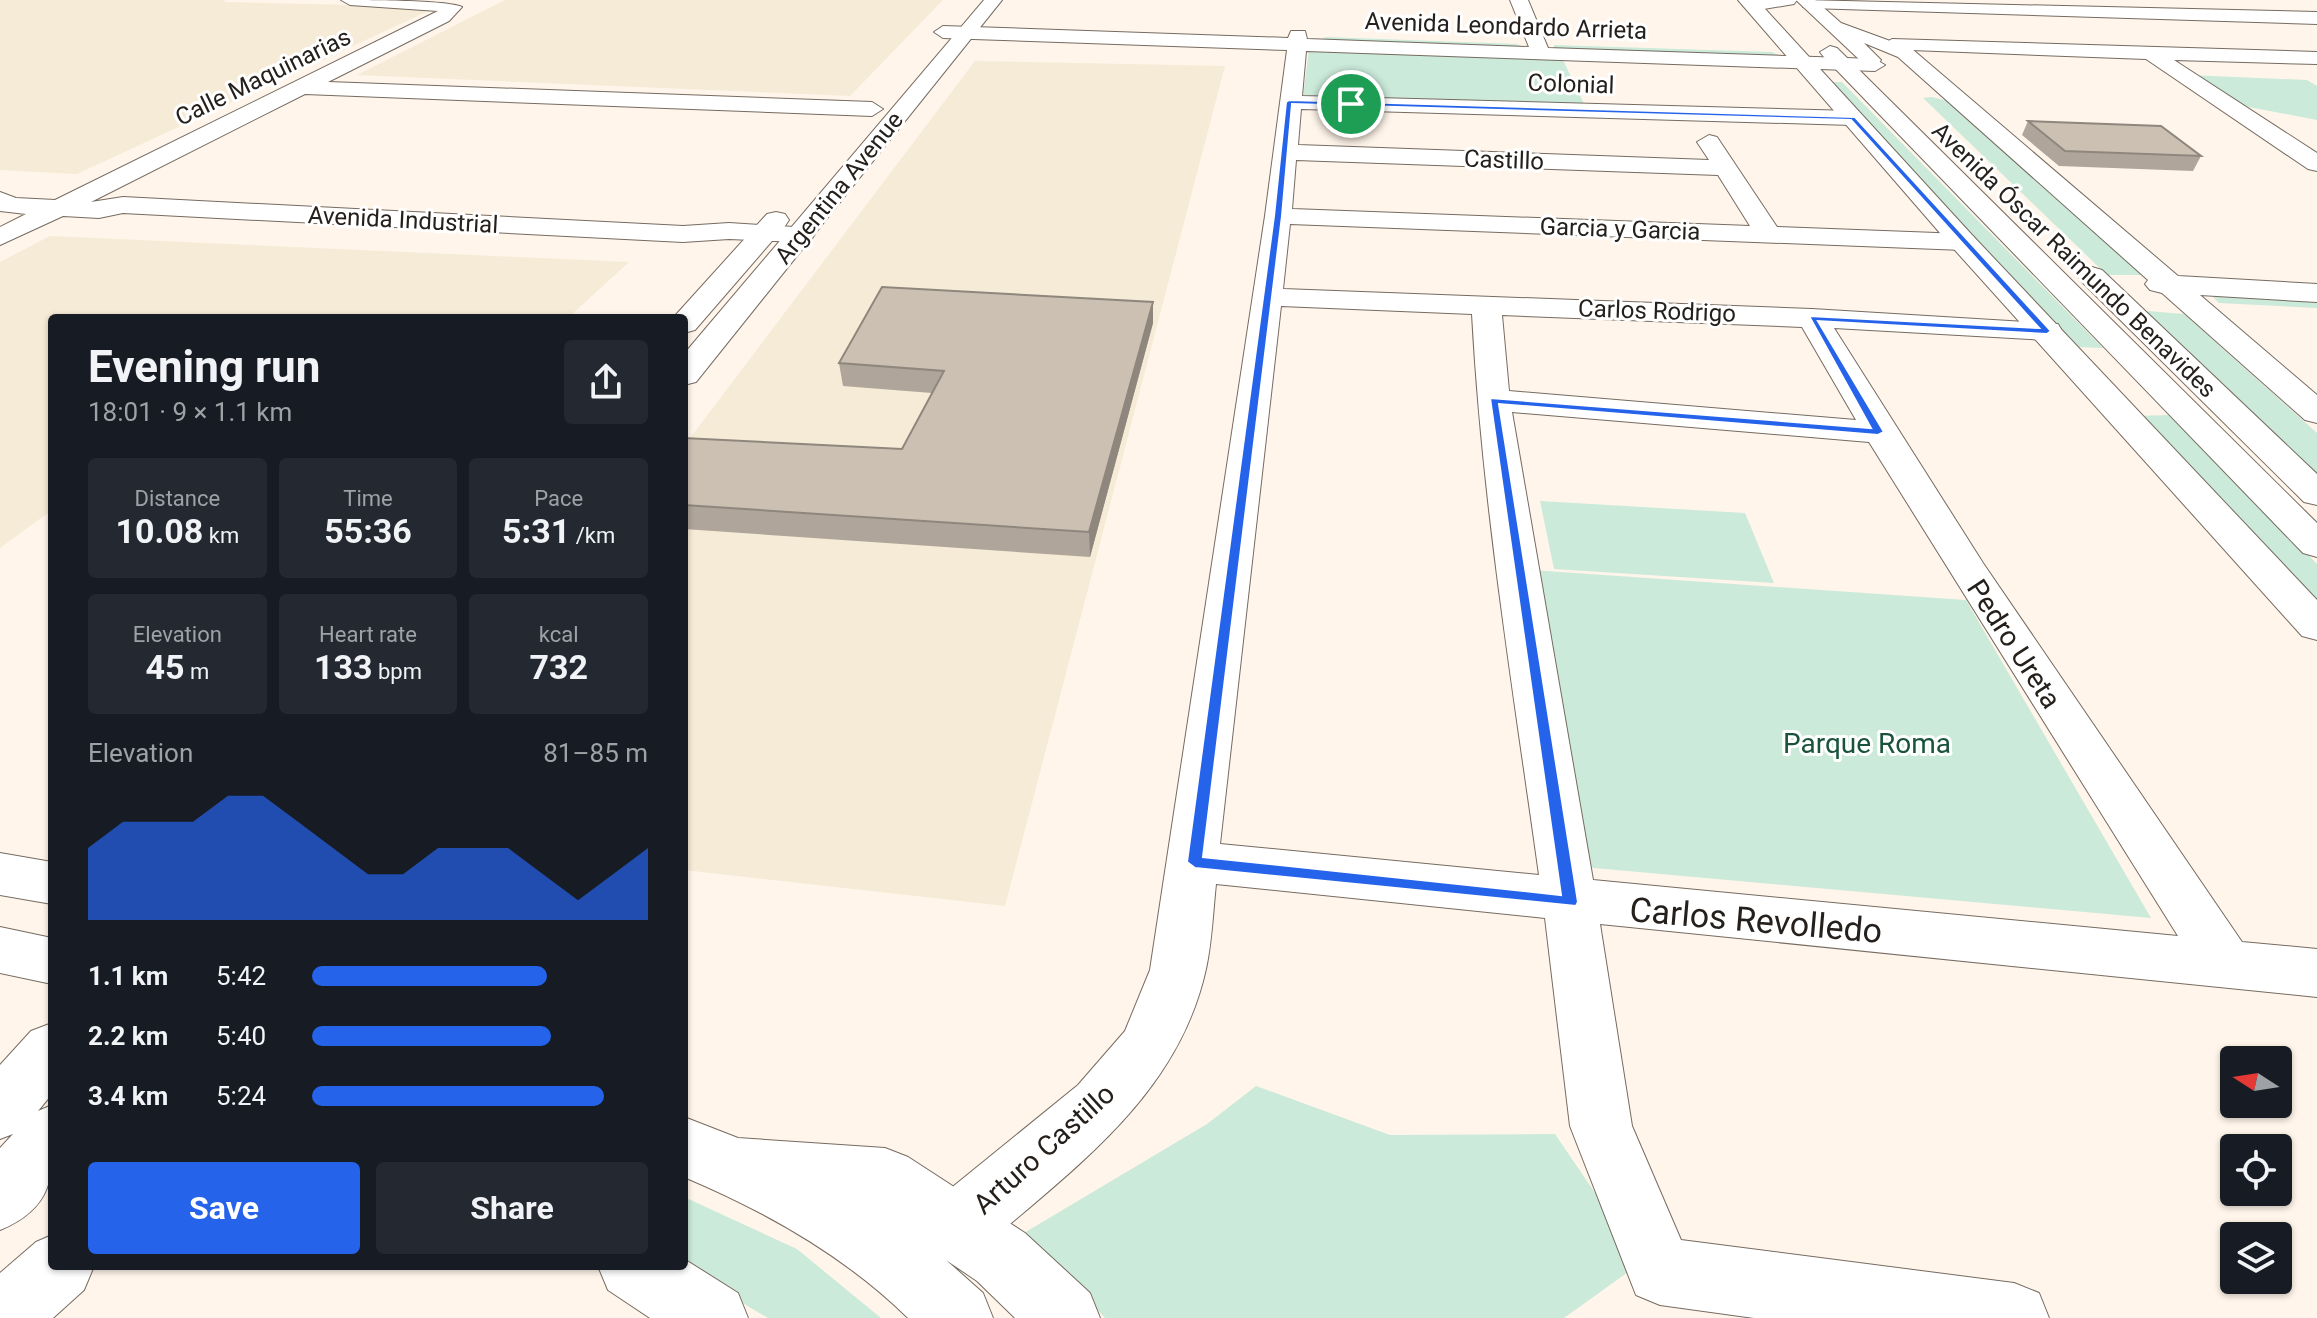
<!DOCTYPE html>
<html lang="en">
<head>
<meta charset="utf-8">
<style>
  body { margin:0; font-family:Roboto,sans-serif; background:#242831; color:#f1f3f6; height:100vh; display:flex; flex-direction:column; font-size:30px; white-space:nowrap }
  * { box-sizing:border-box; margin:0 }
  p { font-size:26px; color:#9ea1a6 }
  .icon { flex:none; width:44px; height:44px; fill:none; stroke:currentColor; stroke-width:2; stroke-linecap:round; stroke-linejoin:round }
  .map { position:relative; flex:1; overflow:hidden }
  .sheet { position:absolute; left:48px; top:314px; width:640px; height:956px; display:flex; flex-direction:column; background:#171b24; border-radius:8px; box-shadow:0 2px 6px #0004 }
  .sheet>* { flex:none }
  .needle { width:52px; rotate:282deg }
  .fabs { position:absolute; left:2220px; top:1046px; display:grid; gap:16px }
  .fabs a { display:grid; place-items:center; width:72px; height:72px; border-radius:8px; background:#171b24; box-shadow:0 2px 6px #0004; font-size:40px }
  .pin { position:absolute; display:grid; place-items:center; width:68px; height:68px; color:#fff; margin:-34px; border:4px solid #fff; border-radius:50%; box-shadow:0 2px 8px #0007 }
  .round { display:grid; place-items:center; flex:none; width:84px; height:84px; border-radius:8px; background:#242831 }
  .summary { display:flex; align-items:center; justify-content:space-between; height:136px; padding:0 40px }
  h1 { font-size:44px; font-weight:700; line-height:60px }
  .figures { display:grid; grid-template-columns:repeat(3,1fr); gap:12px; height:136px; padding:8px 40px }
  .figures div { display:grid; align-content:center; border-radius:8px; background:#242831; text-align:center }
  .figures b { font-size:34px; font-weight:700 }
  .figures small { font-size:22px; font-weight:400 }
  .figures p { font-size:22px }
  .chart { height:224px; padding:16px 40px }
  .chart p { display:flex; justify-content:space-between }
  .chart svg { width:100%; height:144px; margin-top:8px; fill:#2563eb; opacity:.7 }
  .action { display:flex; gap:16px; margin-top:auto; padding:16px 40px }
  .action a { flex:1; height:92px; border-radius:8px; background:#2563eb; color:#fff; font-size:32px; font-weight:700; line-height:92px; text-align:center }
  .action a+a { background:#242831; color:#f1f3f6 }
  ul { padding:0 40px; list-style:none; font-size:26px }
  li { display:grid; grid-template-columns:128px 96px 1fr; align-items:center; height:60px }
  li i { height:20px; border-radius:10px; background:#2563eb }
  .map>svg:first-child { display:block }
  .industrial { fill:#f6ebd6 }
  .green { fill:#cbeada }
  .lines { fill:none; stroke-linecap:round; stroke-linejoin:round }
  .minor-casing { stroke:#766b60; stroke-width:2 }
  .major-casing { stroke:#766b60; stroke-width:2 }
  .minor { fill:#fff; fill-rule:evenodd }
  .major { fill:#fff; fill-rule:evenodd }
  .wall { fill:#afa59a }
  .shaded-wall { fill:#8f867d }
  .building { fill:#ccc0b3; stroke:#8f867d; stroke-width:2 }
  .route { fill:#2563eb; stroke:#fff; stroke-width:2; fill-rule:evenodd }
  .labels { text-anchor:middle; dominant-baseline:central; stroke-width:6; stroke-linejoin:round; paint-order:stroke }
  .far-street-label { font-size:24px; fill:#25201c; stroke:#fff }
  .street-label { font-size:28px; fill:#25201c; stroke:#fff }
  .park-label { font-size:28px; fill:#19533c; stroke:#fff }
  .near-street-label { font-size:34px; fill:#25201c; stroke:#fff }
</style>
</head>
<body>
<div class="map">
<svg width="2317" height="1318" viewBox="0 0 2317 1318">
  <rect width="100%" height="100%" fill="#fff5ea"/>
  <path class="industrial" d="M 0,0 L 226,0 L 223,2 L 437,7 L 77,174 L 0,170 Z
    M 505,0 L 943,0 L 850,96 L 357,75 Z
    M 975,61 L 1225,66 L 1005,906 L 684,870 L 684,446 Z
    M 50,236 L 629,262 L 569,317 L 52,318 L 52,510 L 0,548 L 0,262 Z"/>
  <path class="green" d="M 1326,37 L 1516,44 L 1527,48 L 1318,41 Z
    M 1554,45 L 1772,52 L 1782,57 L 1554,49 Z
    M 1309,49 L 1562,58 L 1585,106 L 1303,97 Z
    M 2188,75 L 2307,80 L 2317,86 L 2317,120 L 2233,104 Z
    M 1829,82 L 1842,82 L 2103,348 L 2075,347 Z
    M 1932,97 L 1948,101 L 2145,275 L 2107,275 L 1923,98 Z
    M 2210,294 L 2317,300 L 2317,308 L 2219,303 Z
    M 2148,311 L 2184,314 L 2317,433 L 2317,476 L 2147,315 Z
    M 2170,415 L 2317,564 L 2317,607 L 2136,416 Z
    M 1540,501 L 1745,513 L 1774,583 L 1554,569 Z
    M 1532,570 L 1966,600 L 2151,918 L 1583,867 Z
    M 1256,1086 L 1390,1135 L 1555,1134 L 1642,1262 L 1564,1318 L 1105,1318 L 1024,1233 L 1207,1124 Z
    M 684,1197 L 797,1249 L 881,1318 L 768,1318 L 680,1266 L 684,1266 Z"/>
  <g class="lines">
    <g class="minor-casing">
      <path id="minor" d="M 341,0 C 365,0 448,0 462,7 L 449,21 L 328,82 L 872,102 L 883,109 L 872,116 L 305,94 L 91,202 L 123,197 L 683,226 L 729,223 L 811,228 L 815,234 L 811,240 L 801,242 L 729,239 L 683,242 L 123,213 L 99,218 L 63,216 L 0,245 L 0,227 L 26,214 L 0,211 L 0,192 L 16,198 L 55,200 L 438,11 L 350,5 Z
        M 1510,0 L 1528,0 L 1548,48 L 1875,59 L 1885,65 L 1875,71 L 1306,51 L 1302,96 L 1852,111 L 1863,118 L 1852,125 L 1301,109 L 1298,145 L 1709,160 L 1697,142 L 1709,135 L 1717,137 L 1777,227 L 1963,234 L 1973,236 L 1977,242 L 1973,248 L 1963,250 L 1290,224 L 1283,289 L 1812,309 L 2058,324 L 2062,331 L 2058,338 L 2047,340 L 1834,328 L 1983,563 L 2242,942 L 2317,949 L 2317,997 L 1600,924 L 1632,1126 L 1681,1240 L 2014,1283 L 2039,1293 L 2049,1318 L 1754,1318 L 1660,1305 L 1636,1295 L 1570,1126 L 1545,918 L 1216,884 C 1213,912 1212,942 1206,969 C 1178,1096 1074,1168 982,1248 L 958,1258 L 934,1248 L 925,1225 L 934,1202 L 1078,1085 L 1125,1031 L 1150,970 L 1265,216 L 1287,50 L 943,38 L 934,32 L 943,26 L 1288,38 L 1291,31 L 1305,31 L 1307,39 L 1529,47 ZM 1296,160 L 1718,175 L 1750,226 L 1292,209 ZM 1281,306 L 1472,314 C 1482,502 1513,688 1539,875 L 1220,844 ZM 1502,315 L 1802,327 L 1856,420 L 1509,391 ZM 1512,412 L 1869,442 L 2178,936 L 1593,880 Z
        M 1756,0 L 1797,0 L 1794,4 L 1752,11 L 1743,6 Z
        M 1802,0 L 2317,12 L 2317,24 L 1809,8 L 1803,7 Z
        M 1892,39 L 2317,52 L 2317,64 L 2174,60 L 2317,153 L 2317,171 L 2308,169 L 2146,59 L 1885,49 L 1882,45 Z"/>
    </g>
    <g class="major-casing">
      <path id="major" d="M 984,0 L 1002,0 L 696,382 L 684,385 L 684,354 Z
        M 1738,0 L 1757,0 L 1973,236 L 2317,600 L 2317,640 L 2302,636 L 1953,248 Z
        M 1796,0 L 1815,0 L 1841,23 L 1912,49 L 2178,276 L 2317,284 L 2317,302 L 2200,295 L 2317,395 L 2317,423 L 2305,420 L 2162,293 L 2150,290 L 2145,284 L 2148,280 L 1898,57 L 1864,43 L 1881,60 L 1878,64 L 1864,64 Z
        M 1830,46 L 1837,48 L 2317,523 L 2317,557 L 2303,553 L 1823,56 L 1820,52 Z
        M 776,212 L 785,214 L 789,220 L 785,226 L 695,330 L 684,333 L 684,318 L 673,318 L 767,214 Z
        M 2092,267 L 2102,270 L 2317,474 L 2317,505 L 2304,502 L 2082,282 L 2078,276 L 2082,270 Z
        M 0,853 L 52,862 L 52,904 L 0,895 Z
        M 0,927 L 52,938 L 52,984 L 0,973 Z
        M 52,1023 L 52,1094 L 38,1111 L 52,1105 C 52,1163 63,1204 0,1230 L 0,1148 L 13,1134 L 0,1139 L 0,1065 L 31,1031 Z
        M 684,1117 L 738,1138 L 885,1148 L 908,1157 L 1025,1233 L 1090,1293 L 1100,1318 L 1015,1318 L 977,1281 L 946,1260 L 983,1293 L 993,1318 L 908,1318 C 845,1256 765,1211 684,1177 Z
        M 52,1235 L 52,1266 L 94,1266 L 84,1290 L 53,1318 L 0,1318 L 0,1273 L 36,1242 Z
        M 684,1259 L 738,1293 L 748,1318 L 650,1318 L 608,1290 L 598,1266 L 684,1266 Z"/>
    </g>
    <use href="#minor" class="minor"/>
    <use href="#major" class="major"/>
  </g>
  <path class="wall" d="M 2028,121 L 2201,156 L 2193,171 L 2059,166 L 2022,135 Z
    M 1153,302 L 1153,323 L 1090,557 L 684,529 L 684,438 L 902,449 L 932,393 L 843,386 L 839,363 Z"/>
  <path class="shaded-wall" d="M 1153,302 L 1153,323 L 1090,557 L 1089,532 Z"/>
  <path class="building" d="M 2028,121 L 2161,126 L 2201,156 L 2065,151 Z
    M 882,287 L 1153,302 L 1089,532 L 684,505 L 684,438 L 902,449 L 944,371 L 839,363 Z"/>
  <path class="route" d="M 1289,100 L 1855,117 L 2051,331 L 2047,334 L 1818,321 L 1884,432 L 1878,435 L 1499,404 L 1578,902 L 1576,906 L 1195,868 L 1187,862 L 1274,216 L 1286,102 ZM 1292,104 L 1851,120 L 2039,328 L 1809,316 L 1871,428 L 1490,398 L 1561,895 L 1203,857 L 1282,216 Z"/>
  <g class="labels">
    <g class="far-street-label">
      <text transform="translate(1506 26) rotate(2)">Avenida Leondardo Arrieta</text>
      <text transform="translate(263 77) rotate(-26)">Calle Maquinarias</text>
      <text transform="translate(1571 84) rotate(2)">Colonial</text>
      <text transform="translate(1504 160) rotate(2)">Castillo</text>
      <text transform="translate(839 188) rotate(-51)">Argentina Avenue</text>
      <text transform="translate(403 220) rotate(3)">Avenida Industrial</text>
      <text transform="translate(1620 229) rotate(2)">Garcia y Garcia</text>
      <text transform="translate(2074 260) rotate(44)">Avenida Óscar Raimundo Benavides</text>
      <text transform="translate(1657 311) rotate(2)">Carlos Rodrigo</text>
    </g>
    <g class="street-label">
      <text transform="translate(2014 644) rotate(57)">Pedro Ureta</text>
      <text transform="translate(1044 1149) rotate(-42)">Arturo Castillo</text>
    </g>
    <g class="park-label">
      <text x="1867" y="743">Parque Roma</text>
    </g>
    <g class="near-street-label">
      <text transform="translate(1756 920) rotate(5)">Carlos Revolledo</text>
    </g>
  </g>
</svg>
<div class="fabs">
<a><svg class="needle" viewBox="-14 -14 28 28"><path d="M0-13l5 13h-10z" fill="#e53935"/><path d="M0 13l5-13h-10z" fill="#9ea1a6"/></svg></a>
<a><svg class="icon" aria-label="locate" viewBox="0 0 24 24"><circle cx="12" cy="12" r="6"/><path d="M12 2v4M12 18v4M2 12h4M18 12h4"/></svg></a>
<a><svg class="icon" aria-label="layers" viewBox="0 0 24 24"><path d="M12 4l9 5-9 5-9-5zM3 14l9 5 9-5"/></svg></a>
</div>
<div class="pin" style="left:1351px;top:104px;background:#1e9e55"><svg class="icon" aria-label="arrive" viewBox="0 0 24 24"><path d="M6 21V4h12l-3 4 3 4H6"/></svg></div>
<section class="sheet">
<div class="summary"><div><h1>Evening run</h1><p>18:01 · 9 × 1.1 km</p></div><a class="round"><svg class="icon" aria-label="share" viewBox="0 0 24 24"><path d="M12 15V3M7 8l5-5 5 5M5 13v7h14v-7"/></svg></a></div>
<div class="figures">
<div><p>Distance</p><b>10.08<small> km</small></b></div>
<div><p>Time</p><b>55:36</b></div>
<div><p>Pace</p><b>5:31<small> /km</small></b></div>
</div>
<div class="figures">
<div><p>Elevation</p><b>45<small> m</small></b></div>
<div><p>Heart rate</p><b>133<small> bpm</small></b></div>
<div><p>kcal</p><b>732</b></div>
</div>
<div class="chart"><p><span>Elevation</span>81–85 m</p>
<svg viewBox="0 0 160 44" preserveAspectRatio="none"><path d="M0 44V22L10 14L20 14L30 14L40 6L50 6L60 14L70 22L80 30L90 30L100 22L110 22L120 22L130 30L140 38L150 30L160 22V44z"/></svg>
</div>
<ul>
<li><b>1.1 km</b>5:42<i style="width:70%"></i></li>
<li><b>2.2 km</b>5:40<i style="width:71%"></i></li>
<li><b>3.4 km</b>5:24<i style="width:87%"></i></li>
</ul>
<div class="action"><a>Save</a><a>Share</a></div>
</section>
</div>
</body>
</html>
